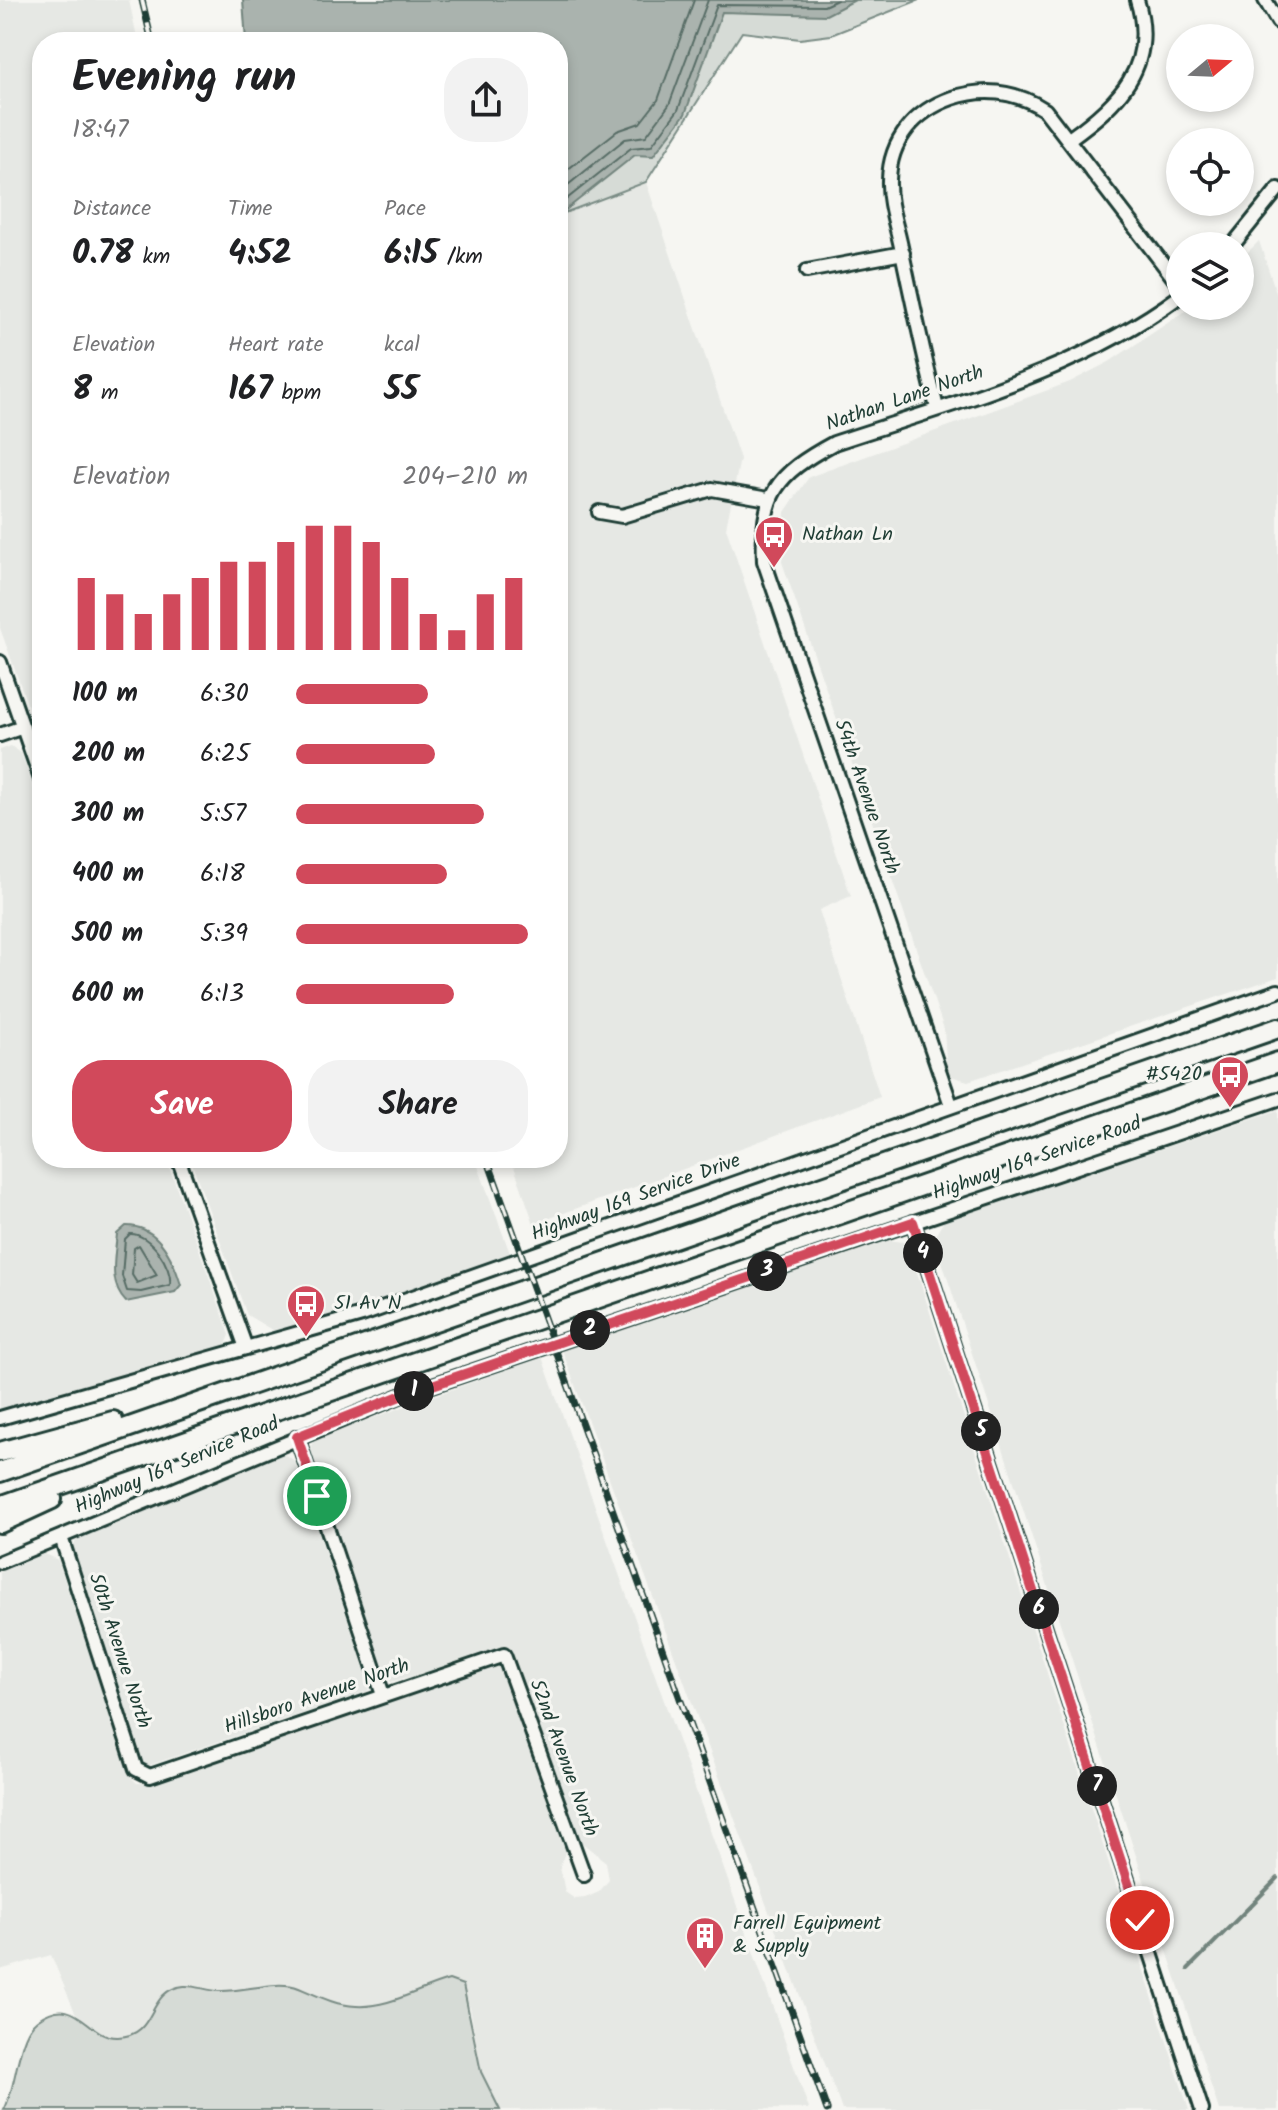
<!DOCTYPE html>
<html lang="en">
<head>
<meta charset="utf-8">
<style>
  body { margin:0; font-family:Kalam,sans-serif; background:#f2f2f2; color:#202124; height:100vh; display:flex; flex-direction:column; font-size:30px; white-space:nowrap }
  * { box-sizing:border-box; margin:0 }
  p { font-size:26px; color:#757577 }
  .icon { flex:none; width:44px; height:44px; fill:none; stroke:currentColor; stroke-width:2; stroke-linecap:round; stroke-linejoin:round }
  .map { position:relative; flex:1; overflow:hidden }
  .sheet { position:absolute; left:32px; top:32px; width:536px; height:1136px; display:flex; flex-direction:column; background:#fff; border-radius:32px; box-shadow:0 4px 12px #0003 }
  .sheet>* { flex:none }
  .needle { width:52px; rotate:71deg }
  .tools { position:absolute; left:1166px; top:24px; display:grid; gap:16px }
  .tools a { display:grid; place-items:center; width:88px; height:88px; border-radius:50%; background:#fff; box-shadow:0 4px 12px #0003; font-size:40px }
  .pin { position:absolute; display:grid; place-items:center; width:68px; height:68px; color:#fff; margin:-34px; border:4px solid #fff; border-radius:50%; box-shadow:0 2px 8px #0007 }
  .km { position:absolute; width:40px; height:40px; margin:-20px; border-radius:50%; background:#222; color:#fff; font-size:22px; line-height:40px; text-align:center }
  .round { display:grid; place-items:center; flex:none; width:84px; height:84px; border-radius:32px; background:#f2f2f2 }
  .head { display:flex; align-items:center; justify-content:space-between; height:136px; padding:0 40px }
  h1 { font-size:44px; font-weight:600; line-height:60px }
  .metrics { display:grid; grid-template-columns:repeat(3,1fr); gap:12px; height:136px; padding:8px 40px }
  .metrics div { display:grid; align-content:center }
  .metrics b { font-size:34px; font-weight:600 }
  .metrics small { font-size:22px; font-weight:400 }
  .metrics p { font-size:22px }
  .chart { height:224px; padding:16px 40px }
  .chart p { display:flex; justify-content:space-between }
  .chart svg { width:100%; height:144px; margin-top:8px; stroke:#d1495b; stroke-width:6 }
  .button { display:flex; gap:16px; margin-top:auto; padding:16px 40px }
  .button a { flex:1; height:92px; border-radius:32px; background:#d1495b; color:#fff; font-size:32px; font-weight:600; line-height:92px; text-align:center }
  .button a+a { background:#f2f2f2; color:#202124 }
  ul { padding:0 40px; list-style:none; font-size:26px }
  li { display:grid; grid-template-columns:128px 96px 1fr; align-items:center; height:60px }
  li i { height:20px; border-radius:10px; background:#d1495b }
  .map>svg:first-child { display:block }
  .built { fill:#e6e8e4 }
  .green { fill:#d6dbd6; stroke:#7a8c85; stroke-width:2 }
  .water { fill:#aab3ae; stroke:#72847d; stroke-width:2 }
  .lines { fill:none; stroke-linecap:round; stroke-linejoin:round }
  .shore { stroke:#576c65; stroke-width:2 }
  .stream { stroke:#72847d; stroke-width:4 }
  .minor-casing { stroke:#1f3d34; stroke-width:18 }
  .highway-casing { stroke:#1f3d34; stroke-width:24 }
  .minor { stroke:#f6f6f2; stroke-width:12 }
  .highway { stroke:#f6f6f2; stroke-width:18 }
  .rail-casing { stroke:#1f3d34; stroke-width:7 }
  .rail { stroke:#f6f6f2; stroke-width:4; stroke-dasharray:12; stroke-linecap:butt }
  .route-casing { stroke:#fff; stroke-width:16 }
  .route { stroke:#d1495b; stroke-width:10 }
  .labels { text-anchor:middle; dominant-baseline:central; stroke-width:6; stroke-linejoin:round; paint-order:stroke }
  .street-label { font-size:20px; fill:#1f3d34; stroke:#f6f6f2 }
  .poi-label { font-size:20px; fill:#1f3d34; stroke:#f6f6f2; text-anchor:start }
</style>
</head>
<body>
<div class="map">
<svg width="1278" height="2110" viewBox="0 0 1278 2110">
  <rect width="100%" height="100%" fill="#f6f6f2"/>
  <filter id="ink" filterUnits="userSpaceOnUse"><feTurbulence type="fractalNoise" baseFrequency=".0125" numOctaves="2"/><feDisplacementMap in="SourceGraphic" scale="16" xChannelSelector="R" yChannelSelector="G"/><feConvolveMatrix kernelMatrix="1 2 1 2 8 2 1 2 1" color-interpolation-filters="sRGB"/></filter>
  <g filter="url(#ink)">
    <path class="built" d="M 0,0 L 129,0 L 138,42 L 42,42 L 42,745 L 0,628 Z
      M 646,182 L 740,459 L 726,528 L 851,896 L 819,910 L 880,1097 L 534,1224 L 511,1158 L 558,1158 L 558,215 Z
      M 1259,241 L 1278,298 L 1278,977 L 968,1081 L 947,1075 L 944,1029 L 782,562 L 785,512 L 809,477 L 1070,382 L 1109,362 L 1193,306 L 1240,306 L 1240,260 Z
      M 11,746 L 21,753 L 42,811 L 42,1158 L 166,1158 L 230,1335 L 225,1347 L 0,1409 L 0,750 Z
      M 1278,1110 L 1278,2110 L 1219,2110 L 934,1237 L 944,1221 Z
      M 190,1158 L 475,1158 L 511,1256 L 284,1329 L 272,1330 L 247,1315 Z
      M 889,1240 L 903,1242 L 910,1251 L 1189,2110 L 842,2110 L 562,1350 Z
      M 542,1357 L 809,2109 L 500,2110 L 481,2072 L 470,2007 L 449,1980 L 393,2001 L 358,2007 L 311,1996 L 297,1987 L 223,1992 L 188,1985 L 172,1988 L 151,2013 L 145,2029 L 131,2036 L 113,2038 L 98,2032 L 75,2012 L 51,1955 L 0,1970 L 0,1572 L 44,1554 L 58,1560 L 130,1776 L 137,1783 L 156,1783 L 493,1665 L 502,1665 L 567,1846 L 560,1867 L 565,1892 L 575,1899 L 585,1898 L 599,1892 L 609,1880 L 606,1862 L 581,1842 L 509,1648 L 391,1682 L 381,1674 L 309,1451 L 314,1439 Z
      M 283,1454 L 294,1460 L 370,1685 L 368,1691 L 147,1766 L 142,1762 L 72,1552 L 73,1545 L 78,1539 Z"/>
    <path class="green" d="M 374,0 L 919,0 L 831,35 L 800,39 L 742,32 L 646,182 L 559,215 L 558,42 Z
      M 449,1980 L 463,1985 L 481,2072 L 500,2110 L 4,2110 C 17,2087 17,2035 37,2020 C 78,1991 86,2038 118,2037 C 159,2036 145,1990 184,1986 C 195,1985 208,1991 220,1991 C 244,1992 277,1979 299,1988 C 318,1996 335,2005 356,2006 C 389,2008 419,1988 449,1980 Z"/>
    <path class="water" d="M 243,0 L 855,0 L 826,15 L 722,12 L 685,114 L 653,156 L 635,155 L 558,216 L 558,42 L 246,42 Z
      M 126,1226 C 158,1225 173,1258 181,1285 L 175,1292 L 126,1302 C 108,1284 115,1257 117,1234 Z"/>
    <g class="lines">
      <path class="shore" d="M 558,177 L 617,131 L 640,123 L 658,100 L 694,0
        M 558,193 L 625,139 L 646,136 L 669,105 L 708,0
        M 558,206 L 631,148 L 651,146 L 678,110 L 717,5 L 824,6 L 837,0
        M 130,1234 C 150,1233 173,1267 170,1285 L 141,1292 L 127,1291 L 122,1276 L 125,1239 Z
        M 139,1245 L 157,1275 L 137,1283 L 132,1275 L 134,1248 Z"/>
      <path class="stream" d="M 1188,1969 L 1278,1878"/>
      <g class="minor-casing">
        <path id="minor" d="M 1265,0 L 1278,22
          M 1069,139 C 1118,104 1158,66 1137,0
          M 1232,246 L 1278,189
          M 807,271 L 903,253
          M 937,408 C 924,357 913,304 902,252 C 898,229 888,204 889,180 C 890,140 915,111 952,98 C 985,87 1016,91 1045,110 L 1180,286
          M 599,512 L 622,516 L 712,489 L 768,499
          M 0,662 L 42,782
          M 0,735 L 23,727
          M 951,1105 L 764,561 C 761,494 775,475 834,443 C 954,403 1077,372 1180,296
          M 178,1158 L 246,1348
          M 913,1222 L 1202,2110
          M 0,1418 L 362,1315 L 1278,991
          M 297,1437 L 383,1695
          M 61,1537 L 136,1769 L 150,1776 L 504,1655 L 584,1875
          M 0,1562 L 400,1396 L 1278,1099"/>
      </g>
      <g class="highway-casing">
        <path id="highway" d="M 0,1452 L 113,1421
          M 0,1472 L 1278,1028
          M 0,1506 L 1278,1062
          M 0,1523 L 52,1499"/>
      </g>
      <use href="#minor" class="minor"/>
      <use href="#highway" class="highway"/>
      <g class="rail-casing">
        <path id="rail" d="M 142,0 L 152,42
          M 487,1158 L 827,2110"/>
      </g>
      <use href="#rail" class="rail"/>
    </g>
  </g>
  <g class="lines" filter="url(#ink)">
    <g class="route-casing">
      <path id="route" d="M 317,1496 L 297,1437 L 400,1396 L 913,1222 L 1140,1920"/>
    </g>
    <use href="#route" class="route"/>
  </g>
  <defs>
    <g id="bus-pin" transform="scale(2)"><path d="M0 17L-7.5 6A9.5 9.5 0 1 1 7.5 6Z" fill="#d1495b" stroke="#f6f6f2"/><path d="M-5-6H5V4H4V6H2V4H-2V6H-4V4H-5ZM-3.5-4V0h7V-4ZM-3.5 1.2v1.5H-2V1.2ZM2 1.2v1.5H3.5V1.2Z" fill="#fff"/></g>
    <g id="building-pin" transform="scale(2)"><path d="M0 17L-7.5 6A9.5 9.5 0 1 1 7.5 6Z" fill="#d1495b" stroke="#f6f6f2"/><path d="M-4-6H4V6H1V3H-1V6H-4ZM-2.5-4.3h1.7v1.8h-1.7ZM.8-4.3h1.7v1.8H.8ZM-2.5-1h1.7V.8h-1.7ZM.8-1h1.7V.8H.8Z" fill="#fff"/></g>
  </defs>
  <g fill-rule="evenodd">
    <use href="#bus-pin" x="774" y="535"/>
    <use href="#bus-pin" x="1230" y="1075"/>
    <use href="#bus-pin" x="306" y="1304"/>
    <use href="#building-pin" x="705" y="1936"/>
  </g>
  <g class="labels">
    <g class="street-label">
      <text transform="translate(905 399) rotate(-19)">Nathan Lane North</text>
      <text transform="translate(866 797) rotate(71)">54th Avenue North</text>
      <text transform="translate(1037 1159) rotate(-19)">Highway 169 Service Road</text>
      <text transform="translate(636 1198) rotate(-20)">Highway 169 Service Drive</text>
      <text transform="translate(177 1466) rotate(-23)">Highway 169 Service Road</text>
      <text transform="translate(119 1651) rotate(72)">50th Avenue North</text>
      <text transform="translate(317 1697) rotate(-19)">Hillsboro Avenue North</text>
      <text transform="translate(563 1758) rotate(70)">52nd Avenue North</text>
    </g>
    <g class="poi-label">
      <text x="802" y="535">Nathan Ln</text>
      <text x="1202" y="1075" text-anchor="end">#5420</text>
      <text x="334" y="1304">51 Av N</text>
      <text x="733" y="1924">Farrell Equipment<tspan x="733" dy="23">&amp; Supply</tspan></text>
    </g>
  </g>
</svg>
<div class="tools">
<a><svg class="needle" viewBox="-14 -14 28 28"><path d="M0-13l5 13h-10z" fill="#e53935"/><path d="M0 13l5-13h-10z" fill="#757577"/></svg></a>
<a><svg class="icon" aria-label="locate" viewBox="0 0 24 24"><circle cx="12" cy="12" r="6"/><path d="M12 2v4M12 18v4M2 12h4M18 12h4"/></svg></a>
<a><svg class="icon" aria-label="layers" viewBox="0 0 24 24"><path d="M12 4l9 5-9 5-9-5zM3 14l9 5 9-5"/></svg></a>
</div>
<div class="pin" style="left:317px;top:1496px;background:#1e9e55"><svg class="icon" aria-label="arrive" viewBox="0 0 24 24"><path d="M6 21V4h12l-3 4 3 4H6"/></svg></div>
<div class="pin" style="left:1140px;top:1920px;background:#d93025"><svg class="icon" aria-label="check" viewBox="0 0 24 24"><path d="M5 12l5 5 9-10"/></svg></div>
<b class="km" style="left:414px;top:1391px">1</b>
<b class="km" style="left:590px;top:1330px">2</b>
<b class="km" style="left:767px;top:1271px">3</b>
<b class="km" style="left:923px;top:1253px">4</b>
<b class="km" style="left:981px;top:1431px">5</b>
<b class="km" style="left:1039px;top:1609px">6</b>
<b class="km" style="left:1097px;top:1786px">7</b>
<section class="sheet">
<div class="head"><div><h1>Evening run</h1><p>18:47</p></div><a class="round"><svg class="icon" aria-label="share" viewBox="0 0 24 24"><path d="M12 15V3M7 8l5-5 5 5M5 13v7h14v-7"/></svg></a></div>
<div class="metrics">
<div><p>Distance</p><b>0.78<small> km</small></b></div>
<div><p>Time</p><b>4:52</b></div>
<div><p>Pace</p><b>6:15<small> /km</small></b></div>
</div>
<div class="metrics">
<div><p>Elevation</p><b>8<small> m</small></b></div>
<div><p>Heart rate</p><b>167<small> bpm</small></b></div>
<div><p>kcal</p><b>55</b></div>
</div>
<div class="chart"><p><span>Elevation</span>204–210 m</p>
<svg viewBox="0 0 160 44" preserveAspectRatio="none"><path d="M5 44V22M15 44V27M25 44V33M35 44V27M45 44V22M55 44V17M65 44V17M75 44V11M85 44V6M95 44V6M105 44V11M115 44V22M125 44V33M135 44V38M145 44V27M155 44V22"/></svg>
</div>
<ul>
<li><b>100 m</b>6:30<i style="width:57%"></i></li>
<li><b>200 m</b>6:25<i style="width:60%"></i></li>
<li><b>300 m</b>5:57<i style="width:81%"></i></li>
<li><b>400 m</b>6:18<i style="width:65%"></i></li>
<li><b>500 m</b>5:39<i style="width:100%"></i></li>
<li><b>600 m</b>6:13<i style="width:68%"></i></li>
</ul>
<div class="button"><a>Save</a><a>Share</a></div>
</section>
</div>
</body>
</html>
